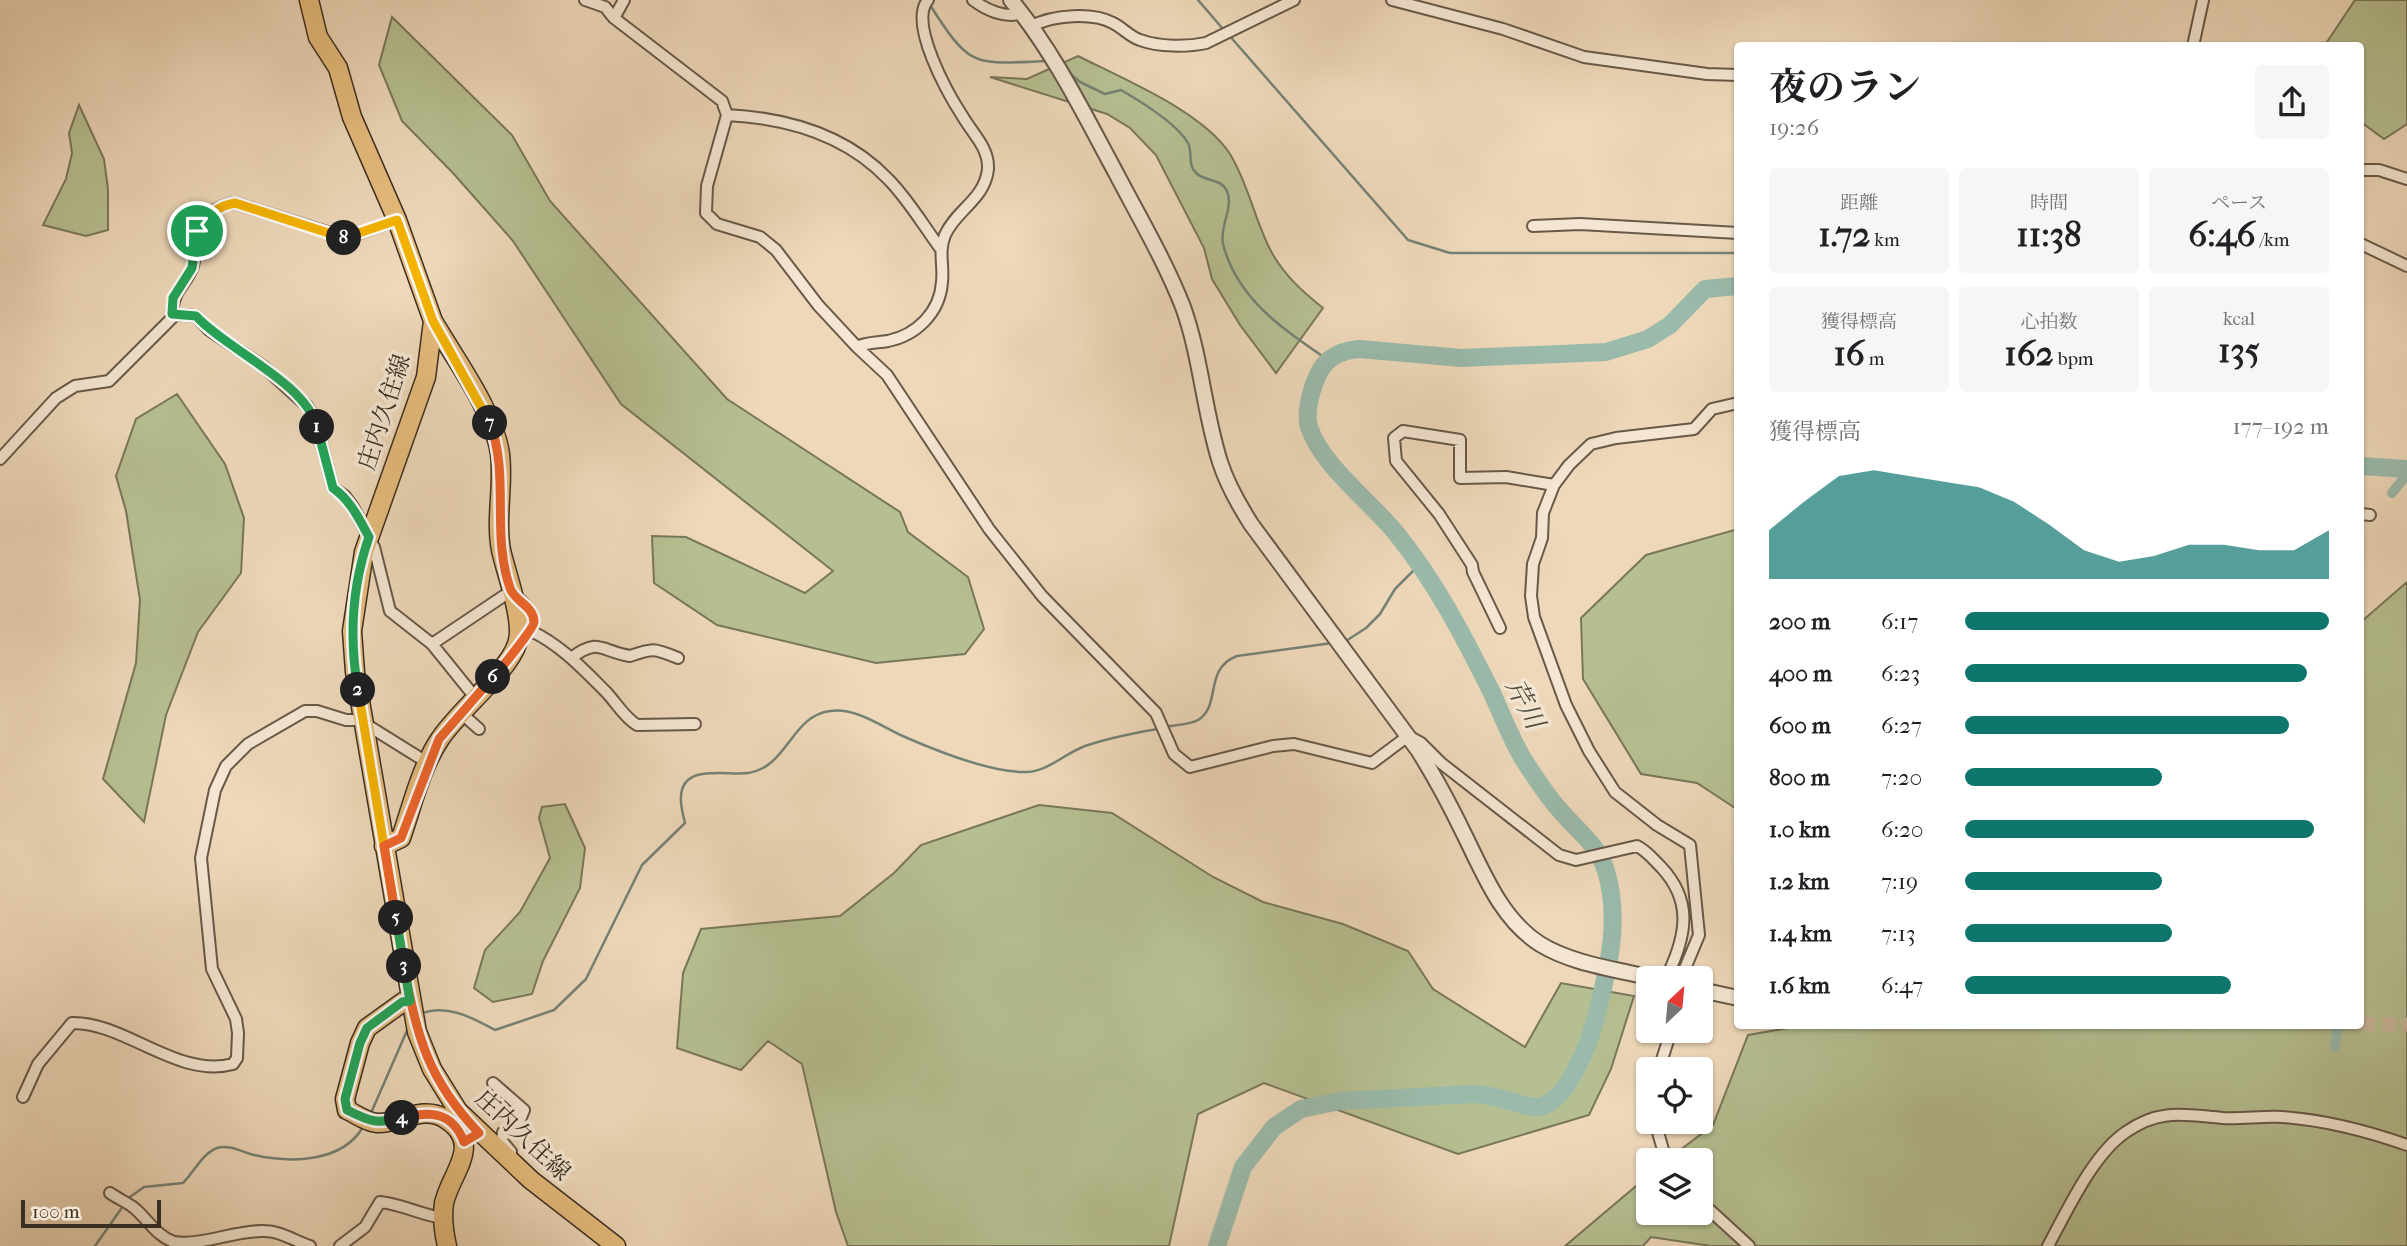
<!DOCTYPE html>
<html lang="ja">
<head>
<meta charset="utf-8">
<style>
  body { margin:0; font-family:"IM FELL French Canon","Noto Serif JP",serif; background:#f6f6f6; color:#202124; height:100vh; display:flex; flex-direction:column; font-size:26px; white-space:nowrap }
  * { box-sizing:border-box; margin:0 }
  p { font-size:23px; color:#757577 }
  .icon { flex:none; width:38px; height:38px; fill:none; stroke:currentColor; stroke-width:2; stroke-linecap:round; stroke-linejoin:round }
  .map { position:relative; flex:1; overflow:hidden }
  .sheet { position:absolute; left:1734px; top:42px; width:630px; height:987px; display:flex; flex-direction:column; background:#fff; border-radius:7px; box-shadow:0 2px 5px #0004 }
  .sheet>* { flex:none }
  .needle { width:46px; rotate:26deg }
  .tools { position:absolute; left:1636px; top:966px; display:grid; gap:14px }
  .tools a { display:grid; place-items:center; width:77px; height:77px; border-radius:7px; background:#fff; box-shadow:0 2px 5px #0004; font-size:35px }
  .scale { position:absolute; left:21px; bottom:18px; width:140px; box-sizing:border-box; padding-left:7px; border:4px solid #3b2f24; border-top:0; font-size:19px; line-height:24px; white-space:nowrap; color:#3b2f24; -webkit-text-stroke:5px #f4e6d2; paint-order:stroke }
  .pin { position:absolute; display:grid; place-items:center; width:60px; height:60px; color:#fff; margin:-30px; border:4px solid #fff; border-radius:50%; box-shadow:0 2px 7px #0007 }
  .km { position:absolute; width:35px; height:35px; margin:-18px; border-radius:50%; background:#222; color:#fff; font-size:19px; line-height:35px; text-align:center }
  .round { display:grid; place-items:center; flex:none; width:74px; height:74px; border-radius:7px; background:#f6f6f6 }
  .head { display:flex; align-items:center; justify-content:space-between; height:119px; padding:0 35px }
  h1 { font-size:38px; font-weight:700; line-height:52px }
  .stats { display:grid; grid-template-columns:repeat(3,1fr); gap:10px; height:119px; padding:7px 35px }
  .stats div { display:grid; align-content:center; border-radius:7px; background:#f6f6f6; text-align:center }
  .stats b { font-size:35px; font-weight:700 }
  .stats small { font-size:19px; font-weight:400 }
  .stats p { font-size:19px }
  .chart { height:196px; padding:14px 35px }
  .chart p { display:flex; justify-content:space-between }
  .chart svg { width:100%; height:126px; margin-top:7px; fill:#0f766e; opacity:.7 }
  ul { padding:0 35px; list-style:none; font-size:23px }
  li { display:grid; grid-template-columns:112px 84px 1fr; align-items:center; height:52px }
  li i { height:18px; border-radius:9px; background:#0f766e }
  .map>svg:first-child { display:block }
  .green { fill:#b6bf91; stroke:#78775a; stroke-width:2 }
  .lines { fill:none; stroke-linecap:round; stroke-linejoin:round }
  .stream { stroke:#748275; stroke-width:2.5 }
  .canal { stroke:#9abaab; stroke-width:10 }
  .river { stroke:#9abaab; stroke-width:18 }
  .tertiary-tunnel { stroke:#cab69b; stroke-width:14; stroke-dasharray:14 7; stroke-linecap:butt }
  .minor-casing { stroke:#685949; stroke-width:14 }
  .tertiary-casing { stroke:#685949; stroke-width:18 }
  .primary-casing { stroke:#3b2f24; stroke-width:21 }
  .minor { stroke:#f4e6d2; stroke-width:10 }
  .tertiary { stroke:#f4e6d2; stroke-width:14 }
  .primary { stroke:#e7bc7c; stroke-width:18 }
  .split-1-casing { stroke:#fff; stroke-width:14 }
  .split-2-casing { stroke:#fff; stroke-width:14 }
  .split-3-casing { stroke:#fff; stroke-width:14 }
  .split-4-casing { stroke:#fff; stroke-width:14 }
  .split-5-casing { stroke:#fff; stroke-width:14 }
  .split-6-casing { stroke:#fff; stroke-width:14 }
  .split-7-casing { stroke:#fff; stroke-width:14 }
  .split-8-casing { stroke:#fff; stroke-width:14 }
  .split-9-casing { stroke:#fff; stroke-width:14 }
  .split-1 { stroke:#22a559; stroke-width:9 }
  .split-2 { stroke:#22a559; stroke-width:9 }
  .split-3 { stroke:#f5b400; stroke-width:9 }
  .split-4 { stroke:#f0652b; stroke-width:9 }
  .split-5 { stroke:#22a559; stroke-width:9 }
  .split-6 { stroke:#f0652b; stroke-width:9 }
  .split-7 { stroke:#f0652b; stroke-width:9 }
  .split-8 { stroke:#f5b400; stroke-width:9 }
  .split-9 { stroke:#f5b400; stroke-width:9 }
  .labels { text-anchor:middle; dominant-baseline:central; stroke-width:7; stroke-linejoin:round; paint-order:stroke }
  .street-label { font-size:24px; fill:#3b2f24; stroke:#f4e6d2 }
  .water-label { font-size:26px; font-style:italic; fill:#4e4b3f; stroke:#f4e6d2 }
</style>
</head>
<body>
<div class="map">
<svg width="2407" height="1246" viewBox="0 0 2407 1246">
  <rect width="100%" height="100%" fill="#eed8b9"/>
  <filter id="stains"><feTurbulence type="fractalNoise" baseFrequency=".00286" numOctaves="4"/><feColorMatrix values="0 0 0 0 .2 0 0 0 0 .09 0 0 0 0 .02 0 0 0 .5 -.17"/></filter>
  <radialGradient id="worn" r=".72"><stop offset=".6" stop-color="#630" stop-opacity="0"/><stop offset="1" stop-color="#630" stop-opacity=".3"/></radialGradient>
  <path class="green" d="M 2355,0 L 2407,0 L 2407,124 L 2384,139 L 2361,122 L 2361,46 L 2325,45 Z
    M 392,17 L 512,135 L 550,201 L 727,399 L 900,512 L 908,532 L 968,577 L 984,629 L 965,654 L 876,663 L 717,625 L 654,583 L 652,536 L 686,537 L 805,593 L 833,571 L 621,404 L 513,241 L 453,173 L 402,121 L 379,65 Z
    M 1078,56 C 1123,79 1202,111 1230,154 C 1249,185 1255,222 1272,253 C 1285,276 1303,292 1323,308 L 1276,373 L 1240,325 L 1212,279 L 1204,248 L 1156,155 L 1130,128 L 1107,114 L 990,77 L 1027,79 Z
    M 79,105 L 104,159 L 108,189 L 108,230 L 86,236 L 43,225 L 66,179 L 72,153 L 69,133 Z
    M 177,394 L 225,464 L 244,518 L 241,573 L 198,632 L 166,715 L 144,822 L 103,779 L 136,663 L 140,600 L 126,511 L 116,476 L 136,419 Z
    M 1738,529 L 1738,810 L 1697,783 L 1641,774 L 1583,679 L 1581,618 L 1646,555 Z
    M 2407,582 L 2407,1246 L 1711,1246 L 1651,1237 L 1643,1246 L 1565,1246 L 1648,1176 L 1648,1213 L 1701,1213 L 1701,1160 L 1667,1160 L 1713,1125 L 1748,1035 L 1800,1026 L 2361,1026 L 2361,622 Z
    M 565,804 L 585,848 L 580,888 L 543,961 L 532,994 L 493,1002 L 474,988 L 485,950 L 520,912 L 550,858 L 539,818 L 542,807 Z
    M 1039,805 L 1112,813 L 1213,877 L 1263,902 L 1343,924 L 1408,951 L 1433,989 L 1525,1047 L 1561,983 L 1634,996 L 1611,1069 L 1589,1115 L 1458,1154 L 1264,1083 L 1198,1114 L 1169,1246 L 848,1246 L 836,1212 L 802,1064 L 768,1041 L 741,1070 L 677,1048 L 683,973 L 701,929 L 840,916 L 894,873 L 921,845 Z"/>
  <g class="lines">
    <path class="stream" d="M 1198,0 L 1223,29
      M 930,5 C 971,69 973,64 1047,61
      M 1228,34 L 1408,240 L 1450,253 L 1738,253
      M 1067,71 L 1080,82 L 1105,94 L 1121,90 C 1140,101 1177,124 1188,143 C 1193,153 1187,164 1196,173 C 1205,182 1221,178 1227,191 C 1234,208 1219,227 1223,244 C 1237,299 1284,330 1328,360
      M 1346,641 L 1366,628 L 1380,614 L 1395,589 L 1419,565
      M 1164,727 C 1175,725 1189,725 1198,720 C 1222,705 1203,669 1237,656 L 1332,643
      M 420,1014 C 446,1003 473,1018 495,1030 L 554,1010 L 586,979 L 642,865 L 685,823 C 683,815 680,804 681,796 C 683,763 727,776 748,773 C 788,767 791,716 830,711 C 856,707 882,727 905,737 C 937,751 993,773 1027,772 C 1048,771 1066,753 1085,746 C 1109,738 1134,733 1158,729
      M 371,1113 L 409,1026
      M 130,1197 L 144,1187 L 183,1183 C 194,1172 203,1153 217,1148 C 229,1144 242,1152 254,1155 C 290,1163 342,1163 363,1127
      M 95,1246 L 121,1209"/>
    <path class="canal" d="M 2392,493 L 2407,474
      M 2335,1047 L 2338,1026"/>
    <path class="river" d="M 2361,466 L 2407,469
      M 1217,1246 L 1243,1167 L 1274,1127 L 1301,1109 L 1340,1101 L 1473,1094 C 1495,1094 1513,1104 1534,1107 C 1565,1110 1590,1041 1596,1017 C 1608,969 1621,921 1606,871 C 1598,844 1576,830 1559,809 C 1546,795 1536,778 1525,762 C 1511,740 1502,714 1491,691 C 1463,635 1435,581 1396,533 C 1370,501 1322,466 1309,427 C 1304,409 1315,370 1330,359 C 1339,352 1348,350 1359,349 L 1461,358 L 1606,352 L 1648,339 L 1670,325 L 1705,289 L 1738,286"/>
    <path class="tertiary-tunnel" d="M 2361,1024 L 2407,1025"/>
    <g class="minor-casing">
      <path id="minor" d="M 585,0 L 605,7 L 614,18 L 722,101 L 727,115 L 707,186 L 706,213 L 717,224 L 760,237 L 776,250 L 818,305 L 857,347 L 887,375 L 989,529 L 1042,596 L 1156,713 L 1174,754 L 1190,767 L 1273,746 L 1294,744 L 1372,763 L 1408,736 L 1421,743 L 1441,763 L 1559,855 L 1576,860 L 1637,846 C 1647,851 1653,859 1661,867 C 1692,900 1687,933 1669,972 L 1674,978
        M 973,0 C 986,10 1006,19 1022,13
        M 1392,0 L 1503,29 L 1584,57 L 1707,74 L 1738,75
        M 614,18 L 624,0
        M 1032,26 C 1053,15 1092,12 1113,23 C 1123,28 1130,37 1140,40 C 1159,47 1187,47 1206,43 L 1294,0
        M 2193,46 L 2203,0
        M 727,115 C 787,118 846,135 888,179 C 908,199 923,225 940,248
        M 2361,170 L 2379,170 L 2407,179
        M 1533,226 L 1580,224 L 1738,233
        M 2361,244 L 2407,266
        M 172,314 L 196,316 L 209,330 L 264,367 L 307,406 L 315,419 L 333,488 L 345,496 L 353,507 L 374,547 L 390,611 L 432,644 L 474,696
        M 857,347 C 867,342 877,343 888,341 C 917,335 940,312 942,282 C 944,265 938,252 945,235 C 956,210 985,199 988,169 C 989,148 973,134 963,117 C 948,94 908,23 928,0
        M 0,459 L 56,398 L 75,386 L 109,381 L 172,318 C 173,289 181,292 192,269 C 197,258 193,242 197,231 C 204,215 219,205 235,203 L 346,238 L 397,220
        M 2361,514 L 2370,515
        M 1500,628 L 1473,572 L 1472,565 L 1439,514 L 1396,461 L 1394,438 L 1403,431 L 1460,440 L 1460,478 L 1506,477 L 1554,485
        M 531,631 C 561,645 584,670 607,693 C 617,704 625,718 637,725 L 695,724
        M 432,644 L 511,591 C 523,603 542,616 528,633
        M 571,658 C 599,637 600,651 630,656 C 653,648 654,648 678,658
        M 461,713 L 479,729
        M 1681,978 L 1699,935 L 1690,845 L 1657,825 L 1615,792 L 1589,751 L 1566,705 L 1534,617 L 1531,596 L 1533,564 L 1542,538 L 1543,513 L 1554,485 L 1569,465 L 1591,444 L 1616,438 L 1694,429 L 1712,409 L 1738,403
        M 1659,1069 L 1671,1031
        M 493,1083 L 524,1110 L 519,1122 L 503,1132 L 502,1141 L 511,1152
        M 23,1097 L 38,1064 L 72,1023 C 125,1022 178,1079 233,1064 L 237,1058 L 238,1033 L 236,1019 L 212,969 L 201,858 L 215,790 L 226,766 L 248,744 L 305,711 L 317,711 L 346,720 L 359,720 L 428,763
        M 1655,1122 L 1666,1160
        M 110,1193 C 117,1198 126,1202 133,1207 C 147,1218 156,1236 174,1242 C 204,1246 235,1230 264,1231 C 281,1231 294,1241 310,1246
        M 1701,1202 L 1749,1246
        M 340,1246 L 365,1227 L 380,1202 C 402,1204 421,1215 443,1218
        M 2048,1246 C 2067,1211 2093,1154 2126,1132 C 2160,1108 2185,1115 2223,1118 C 2243,1119 2262,1116 2282,1117 C 2325,1120 2367,1131 2407,1145"/>
    </g>
    <g class="tertiary-casing">
      <path id="tertiary" d="M 1011,0 C 1054,52 1084,114 1116,173 C 1139,217 1165,261 1183,307 C 1201,357 1204,412 1220,462 C 1227,484 1239,505 1251,524 L 1418,750 C 1435,777 1450,805 1464,834 C 1484,874 1501,919 1540,944 C 1572,964 1616,969 1652,978
        M 1701,990 L 1738,998"/>
    </g>
    <g class="primary-casing">
      <path id="primary" d="M 309,0 L 318,37 L 338,68 L 352,117 L 397,220 L 433,321 L 426,377 L 364,552 L 352,631 L 355,672 L 417,1032 L 432,1069 L 458,1111 L 531,1180 L 616,1246
        M 384,846 L 401,838 C 412,806 421,767 440,739 C 458,711 508,672 517,644 C 525,623 506,573 501,550 C 495,519 504,486 500,454 C 494,411 455,359 433,321
        M 410,1001 L 403,1002 L 367,1028 L 360,1043 L 345,1099 L 347,1110 C 356,1114 366,1122 377,1123 C 400,1124 422,1105 444,1118 C 485,1143 451,1172 444,1203 C 442,1217 444,1233 447,1246"/>
    </g>
    <use href="#minor" class="minor"/>
    <use href="#tertiary" class="tertiary"/>
    <use href="#primary" class="primary"/>
  </g>
  <g class="lines">
    <g class="split-1-casing">
      <path id="split-1" d="M 197,231 L 192,268 L 173,298 L 172,314 L 196,316 C 227,350 305,382 317,427"/>
    </g>
    <g class="split-2-casing">
      <path id="split-2" d="M 317,427 L 333,488 C 351,501 358,517 369,537 C 352,586 349,638 358,690"/>
    </g>
    <g class="split-3-casing">
      <path id="split-3" d="M 358,690 L 404,966"/>
    </g>
    <g class="split-4-casing">
      <path id="split-4" d="M 402,1118 C 430,1111 452,1111 464,1142 L 479,1133 C 429,1081 416,1036 404,966"/>
    </g>
    <g class="split-5-casing">
      <path id="split-5" d="M 396,918 L 410,1001 L 402,1002 L 367,1028 L 360,1043 L 345,1099 L 347,1110 C 371,1122 376,1124 402,1118"/>
    </g>
    <g class="split-6-casing">
      <path id="split-6" d="M 396,918 L 384,846 L 401,838 L 439,739 L 493,677"/>
    </g>
    <g class="split-7-casing">
      <path id="split-7" d="M 490,423 C 510,476 491,534 510,588 C 514,601 534,606 534,622 C 534,628 500,670 493,677"/>
    </g>
    <g class="split-8-casing">
      <path id="split-8" d="M 344,238 L 397,220 L 433,321 L 490,423"/>
    </g>
    <g class="split-9-casing">
      <path id="split-9" d="M 197,231 C 209,216 216,206 235,203 L 344,238"/>
    </g>
    <use href="#split-1" class="split-1"/>
    <use href="#split-2" class="split-2"/>
    <use href="#split-3" class="split-3"/>
    <use href="#split-4" class="split-4"/>
    <use href="#split-5" class="split-5"/>
    <use href="#split-6" class="split-6"/>
    <use href="#split-7" class="split-7"/>
    <use href="#split-8" class="split-8"/>
    <use href="#split-9" class="split-9"/>
  </g>
  <g class="labels">
    <g class="street-label">
      <text transform="translate(384 412) rotate(-72)">庄内久住線</text>
      <text transform="translate(523 1135) rotate(43)">庄内久住線</text>
    </g>
    <g class="water-label">
      <text transform="translate(1525 704) rotate(63)">芹川</text>
    </g>
  </g>
  <rect width="100%" height="100%" filter="url(#stains)"/>
  <rect width="100%" height="100%" fill="url(#worn)"/>
</svg>
<div class="tools">
<a><svg class="needle" viewBox="-14 -14 28 28"><path d="M0-13l5 13h-10z" fill="#e53935"/><path d="M0 13l5-13h-10z" fill="#757577"/></svg></a>
<a><svg class="icon" aria-label="locate" viewBox="0 0 24 24"><circle cx="12" cy="12" r="6"/><path d="M12 2v4M12 18v4M2 12h4M18 12h4"/></svg></a>
<a><svg class="icon" aria-label="layers" viewBox="0 0 24 24"><path d="M12 4l9 5-9 5-9-5zM3 14l9 5 9-5"/></svg></a>
</div>
<div class="scale">100 m</div>
<div class="pin" style="left:197px;top:231px;background:#1e9e55"><svg class="icon" aria-label="arrive" viewBox="0 0 24 24"><path d="M6 21V4h12l-3 4 3 4H6"/></svg></div>
<b class="km" style="left:317px;top:427px">1</b>
<b class="km" style="left:358px;top:690px">2</b>
<b class="km" style="left:404px;top:966px">3</b>
<b class="km" style="left:402px;top:1118px">4</b>
<b class="km" style="left:396px;top:918px">5</b>
<b class="km" style="left:493px;top:677px">6</b>
<b class="km" style="left:490px;top:423px">7</b>
<b class="km" style="left:344px;top:238px">8</b>
<section class="sheet">
<div class="head"><div><h1>夜のラン</h1><p>19:26</p></div><a class="round"><svg class="icon" aria-label="share" viewBox="0 0 24 24"><path d="M12 15V3M7 8l5-5 5 5M5 13v7h14v-7"/></svg></a></div>
<div class="stats">
<div><p>距離</p><b>1.72<small> km</small></b></div>
<div><p>時間</p><b>11:38</b></div>
<div><p>ペース</p><b>6:46<small> /km</small></b></div>
</div>
<div class="stats">
<div><p>獲得標高</p><b>16<small> m</small></b></div>
<div><p>心拍数</p><b>162<small> bpm</small></b></div>
<div><p>kcal</p><b>135</b></div>
</div>
<div class="chart"><p><span>獲得標高</span>177–192 m</p>
<svg viewBox="0 0 160 44" preserveAspectRatio="none"><path d="M0 44V27L10 17L20 8L30 6L40 8L50 10L60 12L70 17L80 25L90 34L100 38L110 36L120 32L130 32L140 34L150 34L160 27V44z"/></svg>
</div>
<ul>
<li><b>200 m</b>6:17<i style="width:100%"></i></li>
<li><b>400 m</b>6:23<i style="width:94%"></i></li>
<li><b>600 m</b>6:27<i style="width:89%"></i></li>
<li><b>800 m</b>7:20<i style="width:54%"></i></li>
<li><b>1.0 km</b>6:20<i style="width:96%"></i></li>
<li><b>1.2 km</b>7:19<i style="width:54%"></i></li>
<li><b>1.4 km</b>7:13<i style="width:57%"></i></li>
<li><b>1.6 km</b>6:47<i style="width:73%"></i></li>
</ul>
</section>
</div>
</body>
</html>
